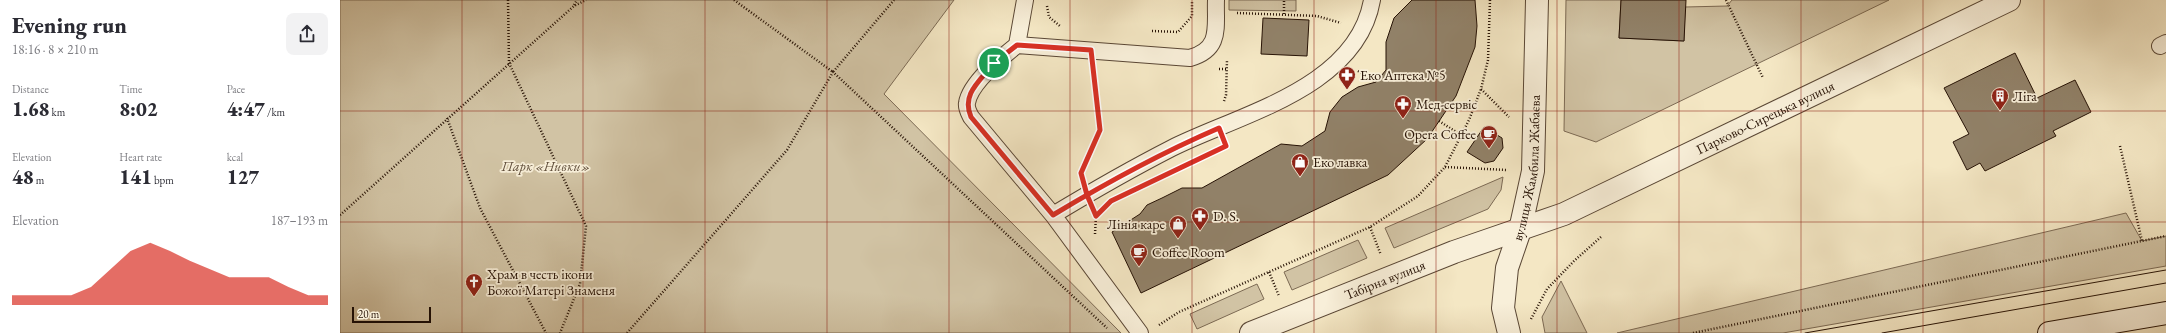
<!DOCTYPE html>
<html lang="en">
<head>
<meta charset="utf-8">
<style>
  body { margin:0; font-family:"EB Garamond",serif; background:#f2f2f3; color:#2b2b33; height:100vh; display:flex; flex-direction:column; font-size:15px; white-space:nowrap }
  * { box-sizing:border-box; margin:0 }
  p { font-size:13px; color:#7c7c81 }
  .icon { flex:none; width:22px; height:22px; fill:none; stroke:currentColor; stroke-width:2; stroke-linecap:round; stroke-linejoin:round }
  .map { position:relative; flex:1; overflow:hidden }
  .side { display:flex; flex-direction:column; background:#fff; width:340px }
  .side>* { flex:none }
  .scale { position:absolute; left:12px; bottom:10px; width:79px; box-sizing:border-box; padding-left:4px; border:2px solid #261205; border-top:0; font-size:11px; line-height:14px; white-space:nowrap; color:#261205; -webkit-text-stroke:3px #f8efd9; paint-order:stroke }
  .pin { position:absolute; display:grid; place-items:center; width:34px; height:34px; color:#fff; margin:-17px; border:2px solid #fff; border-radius:50%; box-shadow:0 1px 4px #0007 }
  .round { display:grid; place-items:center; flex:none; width:42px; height:42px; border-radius:8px; background:#f2f2f3 }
  .summary { display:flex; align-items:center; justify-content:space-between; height:68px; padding:0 12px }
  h1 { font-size:22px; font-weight:800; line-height:30px }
  .figures { display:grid; grid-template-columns:repeat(3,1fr); gap:6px; height:68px; padding:4px 12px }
  .figures div { display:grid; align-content:center }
  .figures b { font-size:20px; font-weight:800 }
  .figures small { font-size:11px; font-weight:400 }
  .figures p { font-size:11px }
  .chart { height:112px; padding:8px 12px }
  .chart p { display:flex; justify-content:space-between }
  .chart svg { width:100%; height:72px; margin-top:4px; fill:#d93025; opacity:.7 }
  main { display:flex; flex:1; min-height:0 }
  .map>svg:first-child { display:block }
  .green { fill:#d1c3a4; stroke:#7c6a54 }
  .building { fill:#918168; stroke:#261205 }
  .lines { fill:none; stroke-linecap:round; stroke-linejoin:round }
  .service-casing { stroke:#5a4735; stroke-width:18 }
  .minor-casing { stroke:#5a4735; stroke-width:24 }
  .tertiary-casing { stroke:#5a4735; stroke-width:24 }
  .secondary-casing { stroke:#261205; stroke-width:24 }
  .path { stroke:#261205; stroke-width:2.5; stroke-dasharray:1 2; stroke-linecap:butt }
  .service { stroke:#f8efd9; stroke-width:16 }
  .minor { stroke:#f8efd9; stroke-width:22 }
  .tertiary { stroke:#f8efd9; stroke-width:22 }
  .secondary { stroke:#f8efd9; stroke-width:22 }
  .tram { stroke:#261205; stroke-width:1 }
  .route-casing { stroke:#fff; stroke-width:8 }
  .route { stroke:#d93025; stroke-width:5 }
  .grid { fill:none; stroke:#8f2418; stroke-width:1; stroke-opacity:0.55 }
  .labels { text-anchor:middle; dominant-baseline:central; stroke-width:3.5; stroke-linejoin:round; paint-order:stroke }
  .poi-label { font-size:14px; fill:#261205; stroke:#f8efd9; text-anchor:start }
  .street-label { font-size:14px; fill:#261205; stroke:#f8efd9 }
  .park-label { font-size:14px; font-style:italic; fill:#62503d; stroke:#f8efd9 }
</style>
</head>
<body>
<main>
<section class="side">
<div class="summary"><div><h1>Evening run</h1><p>18:16 · 8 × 210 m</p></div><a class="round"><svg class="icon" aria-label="share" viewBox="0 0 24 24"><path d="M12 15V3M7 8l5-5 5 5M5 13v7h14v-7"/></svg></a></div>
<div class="figures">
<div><p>Distance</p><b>1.68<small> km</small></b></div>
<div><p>Time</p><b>8:02</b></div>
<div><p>Pace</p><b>4:47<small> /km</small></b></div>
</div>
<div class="figures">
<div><p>Elevation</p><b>48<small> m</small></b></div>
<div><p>Heart rate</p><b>141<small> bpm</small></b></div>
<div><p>kcal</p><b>127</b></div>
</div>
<div class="chart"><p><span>Elevation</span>187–193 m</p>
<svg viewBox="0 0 160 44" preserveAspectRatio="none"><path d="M0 44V38L10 38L20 38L30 38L40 33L50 22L60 11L70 6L80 11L90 17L100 22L110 27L120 27L130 27L140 33L150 38L160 38V44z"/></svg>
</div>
</section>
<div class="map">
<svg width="1826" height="333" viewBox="0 0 1826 333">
  <rect width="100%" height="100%" fill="#f4e7c4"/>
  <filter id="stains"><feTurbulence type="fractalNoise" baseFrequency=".005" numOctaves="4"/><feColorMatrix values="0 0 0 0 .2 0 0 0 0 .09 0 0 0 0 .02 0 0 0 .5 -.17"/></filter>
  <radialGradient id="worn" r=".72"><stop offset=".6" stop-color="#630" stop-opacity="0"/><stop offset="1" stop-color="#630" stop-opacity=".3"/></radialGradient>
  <path class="green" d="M 0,0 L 614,0 L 544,94 L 781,333 L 0,333 Z
    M 889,0 L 956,0 L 956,11 L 889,10 Z
    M 1226,0 L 1281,0 L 1279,38 L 1344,41 L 1345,7 L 1387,6 L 1392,0 L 1549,0 L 1256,142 L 1224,131 Z
    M 1163,177 L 1161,190 L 1148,209 L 1054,248 L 1045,228 Z
    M 1786,213 L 1802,241 L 1826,236 L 1826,266 L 1443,333 L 1277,333 Z
    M 1018,240 L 1027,258 L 952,290 L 944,272 Z
    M 1221,281 L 1247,333 L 1205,333 L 1202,317 Z
    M 917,284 L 924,299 L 857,329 L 850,314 Z"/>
  <path class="building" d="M 1072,0 L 1135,0 L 1137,26 L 1135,47 L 1116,96 L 1087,139 L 1048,175 L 801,293 L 772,232 L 800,214 L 807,205 L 822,198 L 842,188 L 862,188 L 941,144 L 962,146 L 985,131 L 990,112 L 1002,97 L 1018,87 L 1036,82 L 1046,70 L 1046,42 L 1054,18 Z
    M 1281,0 L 1346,0 L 1344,41 L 1279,38 Z
    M 923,18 L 969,20 L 967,56 L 921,54 Z
    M 1675,53 L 1697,98 L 1735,80 L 1751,112 L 1713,131 L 1716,136 L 1645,171 L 1640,163 L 1627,170 L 1613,142 L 1629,134 L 1604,88 Z
    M 1144,127 L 1162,138 L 1163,148 L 1154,161 L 1145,163 L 1127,152 Z"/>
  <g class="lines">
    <g class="service-casing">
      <path id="service" d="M 685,0 L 677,45 C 662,57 630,83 627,103 C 626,108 629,113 631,117 L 713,215 L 800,333
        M 677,45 L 850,58 C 882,49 875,27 876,0
        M 1820,46 L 1826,43
        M 713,215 C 751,192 791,169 832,148 C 900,114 1017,88 1032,0"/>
    </g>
    <g class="minor-casing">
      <g id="minor">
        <path id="s1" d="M 911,333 L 1114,252 L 1224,214 L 1669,0"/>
      </g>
    </g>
    <g class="tertiary-casing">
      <g id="tertiary">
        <path id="s2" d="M 1169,333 L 1163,308 L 1167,268 L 1180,230 L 1193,171 L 1197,0"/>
      </g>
    </g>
    <g class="secondary-casing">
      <path id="secondary" d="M 1709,333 L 1826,313"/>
    </g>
    <path class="path" d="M 168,0 L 169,63 L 246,226 L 240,284 L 220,333
      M 394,0 L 493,72 L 554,0
      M 1150,0 L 1148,60 L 1141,89 L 1169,117
      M 1386,0 L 1423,78
      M 234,5 L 237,0
      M 707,6 L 709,17 L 720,26
      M 897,13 L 977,16 L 1001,23
      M 944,14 L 944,0
      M 812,31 L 838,32 L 852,16 L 852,2
      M 879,69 L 887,69
      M 1018,71 L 1036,82
      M 884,101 L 886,95 L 887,60
      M 107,118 L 140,208 L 206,333
      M 1099,121 L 1121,135
      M 1780,146 L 1802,241
      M 1105,167 L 1167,170
      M 741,172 L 760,131 L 753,71
      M 0,215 L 234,6 L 246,0
      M 1030,227 L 1041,255
      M 755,234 L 756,216
      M 929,272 L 939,296
      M 1191,319 L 1207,289 L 1234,261 L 1261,237
      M 819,325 L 839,312 L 1030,227 L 1078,196 L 1105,167 L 1129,120 L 1141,89
      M 287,333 L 447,150 L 493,72 L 767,328
      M 1353,333 L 1826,236"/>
    <use href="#service" class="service"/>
    <use href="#minor" class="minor"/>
    <use href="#tertiary" class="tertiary"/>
    <use href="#secondary" class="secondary"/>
    <path class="tram" d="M 1465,333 L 1826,270
      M 1542,333 L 1826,283"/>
  </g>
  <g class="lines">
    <g class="route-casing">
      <path id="route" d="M 654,63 C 640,81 621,94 631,117 L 713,215 C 766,183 821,153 879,128 L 886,146 L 771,201 L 756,216 L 747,195 L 741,173 L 760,130 L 751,50 L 677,45 L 654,63"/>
    </g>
    <use href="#route" class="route"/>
  </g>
  <path class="grid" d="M 122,0 L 122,333M 243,0 L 243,333M 365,0 L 365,333M 487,0 L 487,333M 609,0 L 609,333M 730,0 L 730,333M 852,0 L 852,333M 974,0 L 974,333M 1096,0 L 1096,333M 1217,0 L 1217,333M 1339,0 L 1339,333M 1461,0 L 1461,333M 1583,0 L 1583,333M 1704,0 L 1704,333M 0,111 L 1826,111M 0,222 L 1826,222"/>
  <defs>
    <g id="pharmacy-pin" transform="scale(0.9)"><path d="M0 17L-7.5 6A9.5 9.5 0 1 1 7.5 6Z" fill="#8f2418" stroke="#f8efd9"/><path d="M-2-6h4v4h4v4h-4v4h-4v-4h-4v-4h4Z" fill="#fff"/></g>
    <g id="building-pin" transform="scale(0.9)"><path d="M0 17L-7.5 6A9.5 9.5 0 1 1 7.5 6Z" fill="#8f2418" stroke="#f8efd9"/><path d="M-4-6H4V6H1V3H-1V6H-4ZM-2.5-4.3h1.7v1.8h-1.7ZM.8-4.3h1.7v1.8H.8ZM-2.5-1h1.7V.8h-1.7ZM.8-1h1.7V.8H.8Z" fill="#fff"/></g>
    <g id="cafe-pin" transform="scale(0.9)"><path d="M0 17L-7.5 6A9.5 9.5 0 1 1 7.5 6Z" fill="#8f2418" stroke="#f8efd9"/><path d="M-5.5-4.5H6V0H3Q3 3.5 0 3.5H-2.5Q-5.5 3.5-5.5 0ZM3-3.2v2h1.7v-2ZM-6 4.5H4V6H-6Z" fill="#fff"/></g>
    <g id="shop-pin" transform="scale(0.9)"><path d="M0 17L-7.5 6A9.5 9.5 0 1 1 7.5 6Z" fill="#8f2418" stroke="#f8efd9"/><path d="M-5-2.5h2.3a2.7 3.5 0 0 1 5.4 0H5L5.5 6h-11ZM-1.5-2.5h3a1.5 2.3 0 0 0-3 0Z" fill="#fff"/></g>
    <g id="church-pin" transform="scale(0.9)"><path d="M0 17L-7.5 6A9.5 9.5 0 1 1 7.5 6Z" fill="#8f2418" stroke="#f8efd9"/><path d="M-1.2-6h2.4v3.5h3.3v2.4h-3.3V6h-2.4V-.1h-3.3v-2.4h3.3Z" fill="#fff"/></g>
  </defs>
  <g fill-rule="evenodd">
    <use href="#pharmacy-pin" x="1007" y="75"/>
    <use href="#building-pin" x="1660" y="96"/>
    <use href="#pharmacy-pin" x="1063" y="104"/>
    <use href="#cafe-pin" x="1149" y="134"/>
    <use href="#shop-pin" x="960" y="162"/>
    <use href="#pharmacy-pin" x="860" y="216"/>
    <use href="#shop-pin" x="838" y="224"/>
    <use href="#cafe-pin" x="799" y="252"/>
    <use href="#church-pin" x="134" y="282"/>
  </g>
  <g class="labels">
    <g class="poi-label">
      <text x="1020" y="75">Еко Аптека №5</text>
      <text x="1673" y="96">Ліга</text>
      <text x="1076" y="104">Мед-сервіс</text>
      <text x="1136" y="134" text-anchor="end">Opera Coffee</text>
      <text x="973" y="162">Еко лавка</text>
      <text x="873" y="216">D. S.</text>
      <text x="825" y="224" text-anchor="end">Лінія каре</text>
      <text x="812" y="252">Coffee Room</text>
      <text x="147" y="274">Храм в честь ікони<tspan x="147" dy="16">Божої Матері Знаменя</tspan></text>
    </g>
    <g class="street-label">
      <text stroke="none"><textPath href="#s1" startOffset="558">Парково-Сирецька вулиця</textPath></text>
      <text stroke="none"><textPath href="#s2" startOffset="169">вулиця Жамбила Жабаєва</textPath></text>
      <text stroke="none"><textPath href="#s1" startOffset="144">Табірна вулиця</textPath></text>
    </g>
    <g class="park-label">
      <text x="206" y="166">Парк «Нивки»</text>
    </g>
  </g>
  <rect width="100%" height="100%" filter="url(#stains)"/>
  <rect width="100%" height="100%" fill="url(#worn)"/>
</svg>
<div class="scale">20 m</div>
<div class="pin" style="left:654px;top:63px;background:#1e9e55"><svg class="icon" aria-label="arrive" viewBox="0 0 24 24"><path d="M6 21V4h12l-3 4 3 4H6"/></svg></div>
</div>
</main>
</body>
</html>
